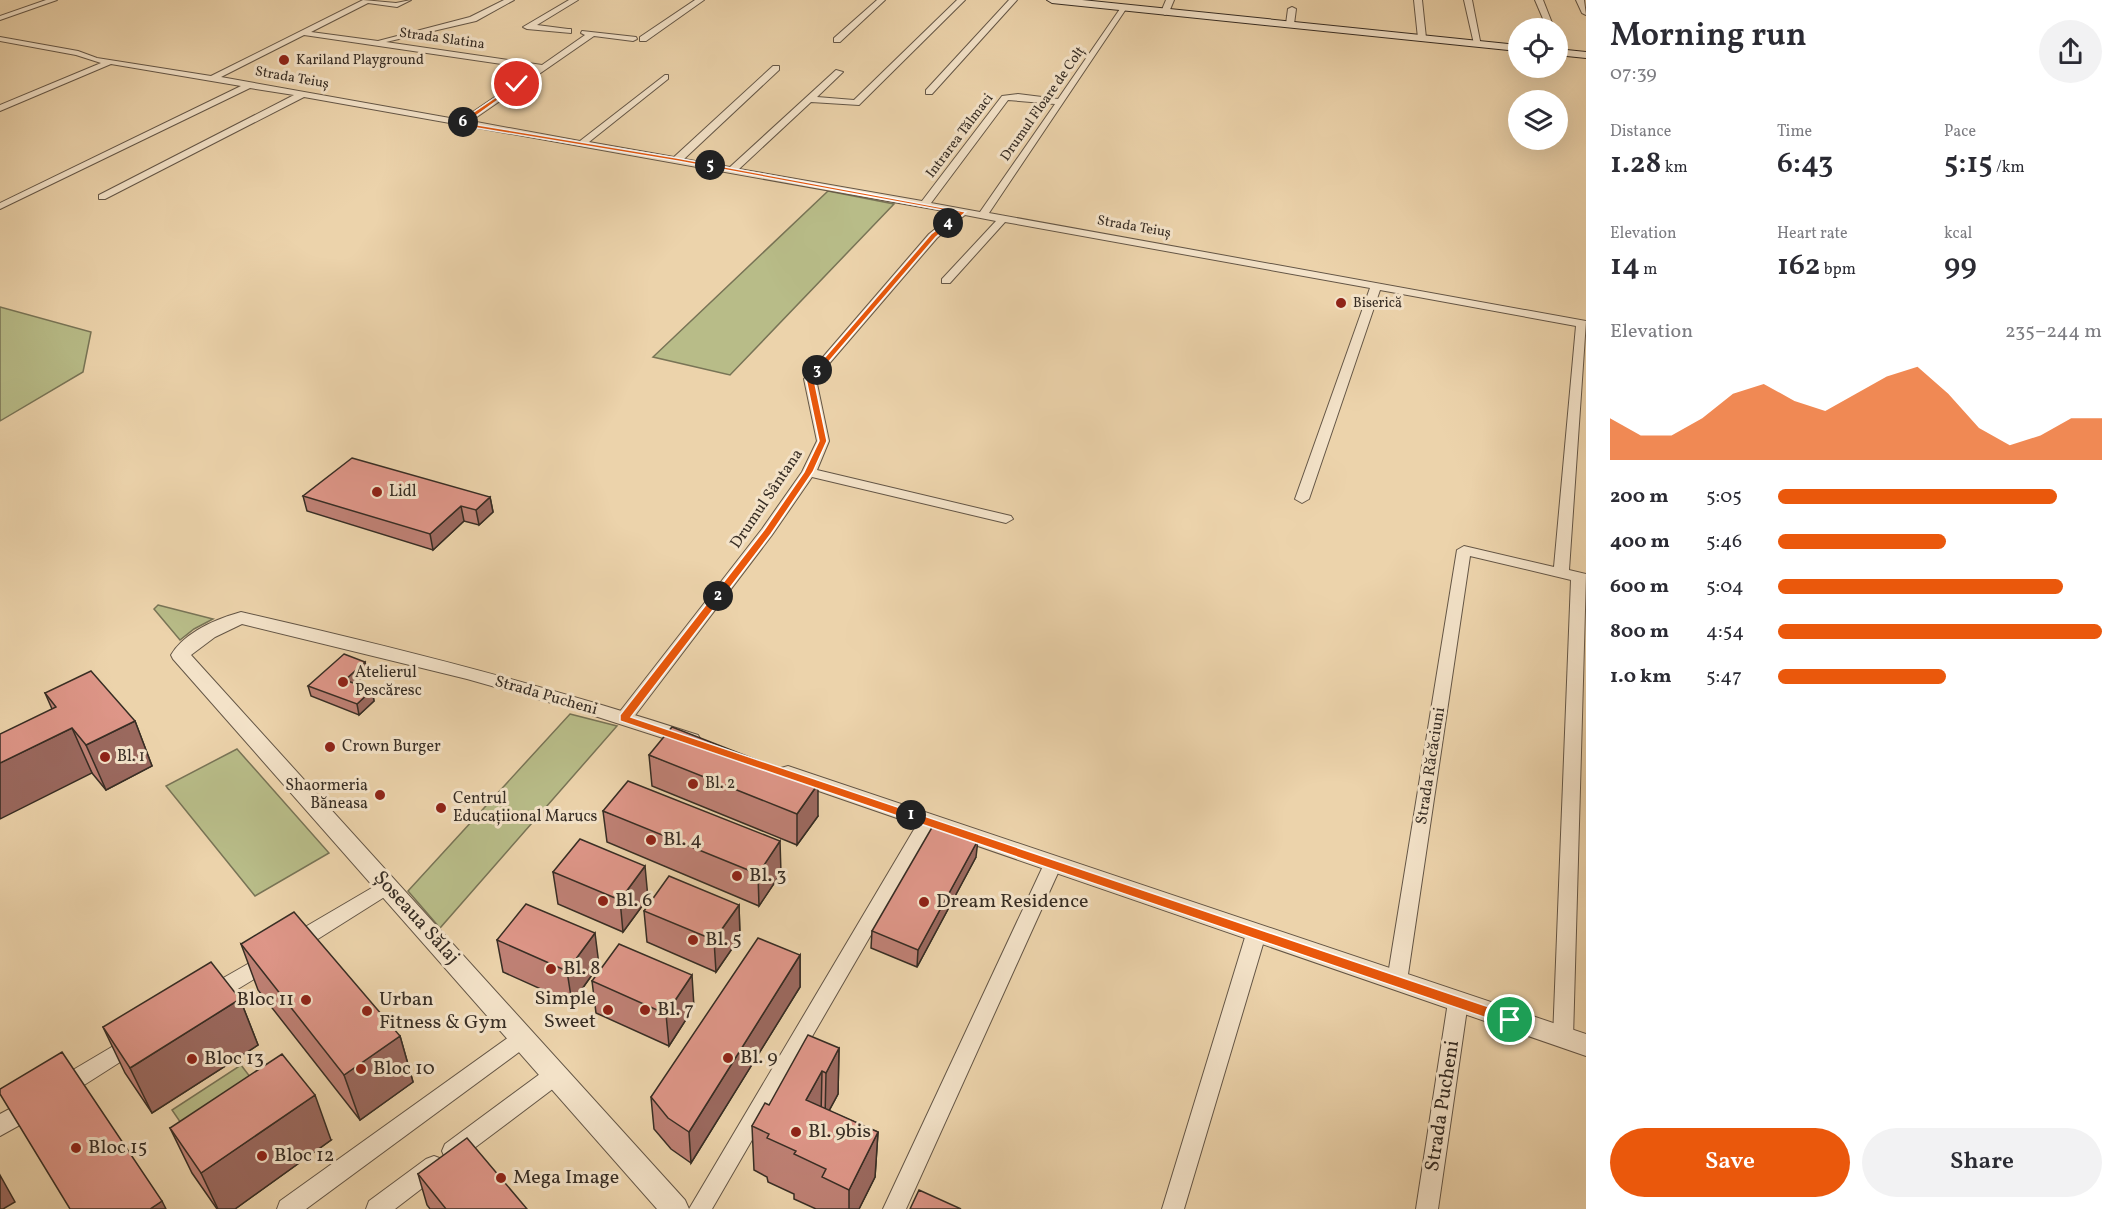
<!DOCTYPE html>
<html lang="en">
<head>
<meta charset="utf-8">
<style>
  body { margin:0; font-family:Vollkorn,serif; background:#f2f2f3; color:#2b2b33; height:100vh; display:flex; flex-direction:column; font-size:22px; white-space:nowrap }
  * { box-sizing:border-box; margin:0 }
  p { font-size:20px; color:#7c7c81 }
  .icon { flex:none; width:33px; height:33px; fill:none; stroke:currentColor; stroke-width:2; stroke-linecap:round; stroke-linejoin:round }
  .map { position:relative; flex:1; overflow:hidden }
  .panel { display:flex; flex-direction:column; background:#fff; width:540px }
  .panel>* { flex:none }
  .buttons { position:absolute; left:1508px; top:18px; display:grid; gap:12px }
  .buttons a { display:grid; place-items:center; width:60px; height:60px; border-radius:50%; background:#fff; box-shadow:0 6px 24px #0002; font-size:30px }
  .pin { position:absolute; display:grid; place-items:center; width:51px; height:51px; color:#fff; margin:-26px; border:3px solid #fff; border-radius:50%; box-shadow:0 2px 6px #0007 }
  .km { position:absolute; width:30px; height:30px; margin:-15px; border-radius:50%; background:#222; color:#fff; font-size:16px; line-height:30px; text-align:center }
  .round { display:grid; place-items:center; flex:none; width:63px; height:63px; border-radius:32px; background:#f2f2f3 }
  .head { display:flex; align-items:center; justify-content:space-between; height:102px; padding:0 24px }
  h1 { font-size:33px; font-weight:600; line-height:45px }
  .figures { display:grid; grid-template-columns:repeat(3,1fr); gap:9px; height:102px; padding:6px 24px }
  .figures div { display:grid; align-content:center }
  .figures b { font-size:30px; font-weight:600 }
  .figures small { font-size:16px; font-weight:400 }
  .figures p { font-size:16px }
  .chart { height:168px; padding:12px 24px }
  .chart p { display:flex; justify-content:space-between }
  .chart svg { width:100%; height:108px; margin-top:6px; fill:#ea580c; opacity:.7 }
  .primary-button { display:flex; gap:12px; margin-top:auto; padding:12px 24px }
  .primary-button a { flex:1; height:69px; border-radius:36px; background:#ea580c; color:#fff; font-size:24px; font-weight:600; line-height:69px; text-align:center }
  .primary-button a+a { background:#f2f2f3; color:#2b2b33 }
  ul { padding:0 24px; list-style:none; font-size:20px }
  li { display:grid; grid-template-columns:96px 72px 1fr; align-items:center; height:45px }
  li i { height:15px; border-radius:8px; background:#ea580c }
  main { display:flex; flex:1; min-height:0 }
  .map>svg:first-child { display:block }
  .green { fill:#b8bc88; stroke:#787456; stroke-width:1.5 }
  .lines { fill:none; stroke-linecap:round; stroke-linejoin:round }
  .minor-casing { stroke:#645646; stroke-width:2 }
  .tertiary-casing { stroke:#645646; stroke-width:2 }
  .secondary-casing { stroke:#372d24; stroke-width:2 }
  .minor { fill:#f3e2c8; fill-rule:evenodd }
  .tertiary { fill:#f3e2c8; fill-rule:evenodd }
  .secondary { fill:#f3e2c8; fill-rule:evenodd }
  .wall { fill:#bf8175; stroke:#372d24; stroke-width:1.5 }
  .shaded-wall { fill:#9b695f; stroke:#372d24; stroke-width:1.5 }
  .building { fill:#de9688; stroke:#372d24; stroke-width:1.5 }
  .route { fill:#ea580c; stroke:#fff; stroke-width:1.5 }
  .poi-dot { fill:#8f2418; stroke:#f3e2c8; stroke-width:2 }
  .labels { text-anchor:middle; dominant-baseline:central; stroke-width:6; stroke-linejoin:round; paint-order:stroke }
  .far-street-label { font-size:14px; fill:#372d24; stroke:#f3e2c8 }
  .far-poi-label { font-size:14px; fill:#372d24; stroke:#f3e2c8; text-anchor:start }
  .poi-label { font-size:16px; fill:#372d24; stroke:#f3e2c8; text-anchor:start }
  .street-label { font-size:16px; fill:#372d24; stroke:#f3e2c8 }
  .near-poi-label { font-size:20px; fill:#372d24; stroke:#f3e2c8; text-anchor:start }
  .near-street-label { font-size:20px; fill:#372d24; stroke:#f3e2c8 }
</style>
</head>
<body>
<main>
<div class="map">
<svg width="1586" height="1209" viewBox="0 0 1586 1209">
  <rect width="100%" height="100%" fill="#ecd3ab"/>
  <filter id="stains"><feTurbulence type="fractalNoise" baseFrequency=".00333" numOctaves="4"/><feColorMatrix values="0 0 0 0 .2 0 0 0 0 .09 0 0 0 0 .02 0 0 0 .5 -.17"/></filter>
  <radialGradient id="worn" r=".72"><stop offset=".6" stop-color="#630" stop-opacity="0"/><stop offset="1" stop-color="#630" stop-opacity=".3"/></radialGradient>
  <path class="green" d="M 828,191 L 894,204 L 730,375 L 653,357 Z
    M 0,307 L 91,332 L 83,372 L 0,421 Z
    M 158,605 L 213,619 L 194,629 L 180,640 L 154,609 Z
    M 570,714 L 617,726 L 440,928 L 408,891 Z
    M 237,749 L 329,853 L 255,896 L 166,786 Z
    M 241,1065 L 273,1107 L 202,1154 L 172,1110 Z"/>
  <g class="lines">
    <g class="minor-casing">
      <path id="minor" d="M 46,0 L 57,0 L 0,20 L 0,16 Z
        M 363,0 L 396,3 L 411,0 L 397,7 L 368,3 L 311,32 L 378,41 L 470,17 L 504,0 L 514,0 L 476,21 L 386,42 L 542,65 L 585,35 L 581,33 L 582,31 L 636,37 L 637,39 L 633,41 L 594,36 L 471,121 L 580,141 L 665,75 L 668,75 L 668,79 L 589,142 L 674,157 L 773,66 L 779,66 L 779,70 L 684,159 L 730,167 L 836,70 L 843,72 L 817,97 L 854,100 L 957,0 L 965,0 L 859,105 L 811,102 L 739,169 L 922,201 L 1002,96 L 1018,94 L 1058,99 L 1122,6 L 1128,6 L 989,213 L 1586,321 L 1569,570 L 1586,574 L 1573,1038 L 1570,1044 L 1563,1047 L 1556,1044 L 1553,1038 L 1571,580 L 1470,556 L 1407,981 L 1404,987 L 1397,989 L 1390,987 L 1387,981 L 1457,550 L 1464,546 L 1554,567 L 1576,326 L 1380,290 L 1309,499 L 1302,503 L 1295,499 L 1370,288 L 1005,222 L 950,283 L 942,283 L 942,279 L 996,221 L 965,215 L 937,238 L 816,379 L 829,441 L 817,470 L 1011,516 L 1013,519 L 1006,523 L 812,477 L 772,535 L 630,722 L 618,722 L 616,718 L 618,714 L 762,529 L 802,472 L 817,441 L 804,379 L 929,234 L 955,213 L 304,97 L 105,199 L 99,199 L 99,195 L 294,95 L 250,88 L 0,209 L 0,203 L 241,86 L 111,64 L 0,111 L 0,105 L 101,63 L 76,55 L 0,41 L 0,37 L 78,51 L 97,58 L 211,76 ZM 304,35 L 536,69 L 461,120 L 221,77 ZM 1008,100 L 1055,104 L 980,212 L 931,203 Z
        M 569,0 L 578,0 L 537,25 L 568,29 L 571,29 L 571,33 L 527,29 L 523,27 Z
        M 695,0 L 704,0 L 646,41 L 640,41 L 640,37 Z
        M 877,0 L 885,0 L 840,42 L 834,42 L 834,38 Z
        M 1009,0 L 1017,0 L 932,94 L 926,94 L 926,90 Z
        M 1414,0 L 1422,0 L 1426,38 L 1422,40 L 1418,38 Z
        M 1464,0 L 1472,0 L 1481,46 L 1474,44 Z
        M 1535,0 L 1543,0 L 1554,28 L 1547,28 Z
        M 1576,0 L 1584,0 L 1586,15 L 1582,13 Z
        M 1292,7 L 1296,9 L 1294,24 L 1290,26 L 1286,24 L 1288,9 Z
        M 1557,40 L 1561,42 L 1564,54 L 1557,52 Z
        M 928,814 L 934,816 L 937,821 L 712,1209 L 689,1209 L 922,816 Z
        M 1053,857 L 1059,859 L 1062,864 L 906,1209 L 883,1209 L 1044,864 L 1047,859 Z
        M 387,879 L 394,881 L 396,886 L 394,891 L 302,949 L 295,951 L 288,949 L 285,943 L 288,937 Z
        M 1256,926 L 1263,929 L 1266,934 L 1184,1209 L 1162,1209 L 1246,934 L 1249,929 Z
        M 267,953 L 274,955 L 277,961 L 274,967 L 218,1001 L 211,1003 L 204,1001 L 201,995 L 204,989 Z
        M 1458,994 L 1465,996 L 1468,1002 L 1438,1209 L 1416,1209 L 1448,1002 L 1451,996 Z
        M 523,1029 L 530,1032 L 533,1038 L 530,1044 L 306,1209 L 277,1209 L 280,1201 L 516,1032 Z
        M 132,1035 L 139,1038 L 142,1044 L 139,1050 L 70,1094 L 63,1096 L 56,1094 L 52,1087 L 56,1080 Z
        M 555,1066 L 562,1068 L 566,1075 L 562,1082 L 461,1158 L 453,1161 L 445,1158 L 442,1151 L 445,1144 L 548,1068 Z
        M 30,1098 L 38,1101 L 41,1108 L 38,1115 L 0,1136 L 0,1114 Z
        M 434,1156 L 442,1159 L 445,1166 L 442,1173 L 395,1209 L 366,1209 L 369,1201 L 426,1159 Z"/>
    </g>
    <g class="tertiary-casing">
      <path id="tertiary" d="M 1166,0 L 1174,0 L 1169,12 L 1165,15 L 1161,12 Z
        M 241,612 C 395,647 548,686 698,735 L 701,740 L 698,745 L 691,747 L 573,709 L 467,679 L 242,624 L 215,637 L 191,655 L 685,1200 L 689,1209 L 657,1209 L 173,659 L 171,655 C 185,632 216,619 241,612 Z
        M 788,766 L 1586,1034 L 1586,1056 L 781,778 L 778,773 L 781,768 Z"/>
    </g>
    <g class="secondary-casing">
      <path id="secondary" d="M 1047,0 L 1082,0 L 1518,45 L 1518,51 L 1052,3 Z
        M 1557,49 L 1586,52 L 1586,58 L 1557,55 Z"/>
    </g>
    <use href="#minor" class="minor"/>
    <use href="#tertiary" class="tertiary"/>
    <use href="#secondary" class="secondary"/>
  </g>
  <path class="wall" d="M 303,496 L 490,497 L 493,512 L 479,525 L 464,521 L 433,550 L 307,511 Z
    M 365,662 L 367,673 L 355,684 L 372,690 L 374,701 L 359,715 L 311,696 L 308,686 Z
    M 45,693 L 135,721 L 152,766 L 106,790 L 92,773 L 52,709 Z
    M 649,755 L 818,816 L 797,845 L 652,786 Z
    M 603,811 L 781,873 L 759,906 L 607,842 Z
    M 976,857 L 917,967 L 871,948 L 872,931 Z
    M 553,872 L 648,898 L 623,932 L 558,904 Z
    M 739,905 L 740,937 L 716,972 L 647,942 L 644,911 Z
    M 497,940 L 599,965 L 572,1003 L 503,972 Z
    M 241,944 L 400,1036 L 413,1082 L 360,1120 L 258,990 Z
    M 800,955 L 800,987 L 691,1163 L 671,1149 L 654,1129 L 651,1097 Z
    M 592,981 L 694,1007 L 669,1046 L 596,1013 Z
    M 240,999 L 258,1045 L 152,1113 L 125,1073 L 103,1027 Z
    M 839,1048 L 838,1094 L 829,1111 L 878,1132 L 875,1177 L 859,1209 L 816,1209 L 794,1199 L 794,1194 L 768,1182 L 767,1177 L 754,1170 L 752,1126 L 769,1105 Z
    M 170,1128 L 331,1140 L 235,1209 L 217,1209 L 192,1173 Z
    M 418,1174 L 527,1209 L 430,1209 L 427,1205 Z"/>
  <path class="shaded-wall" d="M 490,497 L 493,512 L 479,525 L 476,510 Z
    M 461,506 L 464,521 L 433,550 L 430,534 Z
    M 365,662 L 367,673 L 348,691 L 345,680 Z
    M 372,690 L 374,701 L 359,715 L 357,704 Z
    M 135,721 L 152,766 L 106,790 L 86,745 Z
    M 72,728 L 92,773 L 0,819 L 0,763 Z
    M 818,784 L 818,816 L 797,845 L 797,814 Z
    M 978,840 L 976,857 L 917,967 L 918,950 Z
    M 780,841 L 781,873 L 759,906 L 758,874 Z
    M 645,866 L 648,898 L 623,932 L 620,900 Z
    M 739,905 L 740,937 L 716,972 L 714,940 Z
    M 595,933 L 599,965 L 572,1003 L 567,971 Z
    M 800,955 L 800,987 L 691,1163 L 689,1132 Z
    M 692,975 L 694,1007 L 669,1046 L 666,1014 Z
    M 240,999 L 258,1045 L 152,1113 L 130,1068 Z
    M 400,1036 L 413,1082 L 360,1120 L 344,1075 Z
    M 839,1048 L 838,1094 L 825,1118 L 826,1073 Z
    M 822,1071 L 821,1116 L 806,1100 Z
    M 315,1095 L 331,1140 L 235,1209 L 218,1209 L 201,1173 Z
    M 878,1132 L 875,1177 L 859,1209 L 849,1209 L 849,1190 Z
    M 0,1175 L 15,1202 L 3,1209 L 0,1209 Z
    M 162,1201 L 166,1209 L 150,1209 Z"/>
  <path class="building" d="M 352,458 L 490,497 L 476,510 L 461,506 L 430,534 L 303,496 Z
    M 344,654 L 365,662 L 345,680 L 372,690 L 357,704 L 308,686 Z
    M 91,671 L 135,721 L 86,745 L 72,728 L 0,763 L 0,734 L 56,707 L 45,693 Z
    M 672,727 L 818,784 L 797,814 L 649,755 Z
    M 628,781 L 780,841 L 758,874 L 603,811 Z
    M 934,824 L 978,840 L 918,950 L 872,931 Z
    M 580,839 L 645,866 L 620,900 L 553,872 Z
    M 669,876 L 739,905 L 714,940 L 644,911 Z
    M 526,904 L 595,933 L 567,971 L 497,940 Z
    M 294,912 L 400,1036 L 344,1075 L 241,944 Z
    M 758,938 L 800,955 L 689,1132 L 668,1118 L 651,1097 Z
    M 619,944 L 692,975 L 666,1014 L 592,981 Z
    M 211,962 L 240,999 L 130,1068 L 103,1027 Z
    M 808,1035 L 839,1048 L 826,1073 L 822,1071 L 806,1100 L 878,1132 L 849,1190 L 822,1177 L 826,1169 L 794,1154 L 796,1151 L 767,1138 L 769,1134 L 752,1126 L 765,1103 L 769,1105 Z
    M 62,1052 L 162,1201 L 150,1209 L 70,1209 L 0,1094 L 0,1089 Z
    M 282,1054 L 315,1095 L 201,1173 L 170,1128 Z
    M 467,1138 L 527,1209 L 446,1209 L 418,1174 Z
    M 919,1190 L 961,1209 L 910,1209 Z"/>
  <path class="route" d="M 517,83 L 519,85 L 466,123 L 677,158 L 966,212 L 936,237 L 814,379 L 827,441 L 813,472 L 771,534 L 631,717 L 1510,1014 L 1517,1020 L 1515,1024 L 1510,1026 L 620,721 L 620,715 L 764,530 L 804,472 L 819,441 L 806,379 L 931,234 L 958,213 L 677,161 L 459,125 L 459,122 Z"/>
  <g class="poi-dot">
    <circle cx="284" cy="60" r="6"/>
    <circle cx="1341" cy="303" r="6"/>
    <circle cx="377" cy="492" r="6"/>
    <circle cx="343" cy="682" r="6"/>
    <circle cx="330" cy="747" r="6"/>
    <circle cx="105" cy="757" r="6"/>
    <circle cx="693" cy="784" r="6"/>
    <circle cx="380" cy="795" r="6"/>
    <circle cx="441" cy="808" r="6"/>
    <circle cx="651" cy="840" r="6"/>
    <circle cx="737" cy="876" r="6"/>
    <circle cx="603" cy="901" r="6"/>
    <circle cx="924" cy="902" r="6"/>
    <circle cx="693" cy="940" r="6"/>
    <circle cx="551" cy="969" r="6"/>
    <circle cx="306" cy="1000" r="6"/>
    <circle cx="608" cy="1010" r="6"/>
    <circle cx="645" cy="1010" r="6"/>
    <circle cx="367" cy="1011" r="6"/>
    <circle cx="728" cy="1058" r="6"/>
    <circle cx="192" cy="1059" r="6"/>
    <circle cx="361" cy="1069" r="6"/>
    <circle cx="796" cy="1132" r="6"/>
    <circle cx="76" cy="1148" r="6"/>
    <circle cx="262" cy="1156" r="6"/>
    <circle cx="501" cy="1178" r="6"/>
  </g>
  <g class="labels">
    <g class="far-street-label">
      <text transform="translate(442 39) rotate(8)">Strada Slatina</text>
      <text transform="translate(292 78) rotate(10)">Strada Teiuș</text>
      <text transform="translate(1043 104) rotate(-55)">Drumul Floare de Colț</text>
      <text transform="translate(960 136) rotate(-53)">Intrarea Tălmaci</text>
      <text transform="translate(1134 227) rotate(10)">Strada Teiuș</text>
    </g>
    <g class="far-poi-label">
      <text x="296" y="60">Kariland Playground</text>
      <text x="1353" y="303">Biserică</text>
    </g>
    <g class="poi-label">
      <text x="389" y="492">Lidl</text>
      <text x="355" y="673">Atelierul<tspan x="355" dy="18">Pescăresc</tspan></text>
      <text x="342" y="747">Crown Burger</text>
      <text x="117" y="757">Bl. 1</text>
      <text x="705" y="784">Bl. 2</text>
      <text x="368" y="786" text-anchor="end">Shaormeria<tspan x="368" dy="18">Băneasa</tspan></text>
      <text x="453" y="799">Centrul<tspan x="453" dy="18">Educațiional Marucs</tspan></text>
    </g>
    <g class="street-label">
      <text transform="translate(767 499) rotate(-56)">Drumul Sântana</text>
      <text transform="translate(546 696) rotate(16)">Strada Pucheni</text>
      <text transform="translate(1431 766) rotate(-81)">Strada Răcăciuni</text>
    </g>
    <g class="near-poi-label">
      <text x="663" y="840">Bl. 4</text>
      <text x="749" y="876">Bl. 3</text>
      <text x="615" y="901">Bl. 6</text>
      <text x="936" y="902">Dream Residence</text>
      <text x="705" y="940">Bl. 5</text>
      <text x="563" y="969">Bl. 8</text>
      <text x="596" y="999" text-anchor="end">Simple<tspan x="596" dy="23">Sweet</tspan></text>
      <text x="294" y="1000" text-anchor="end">Bloc 11</text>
      <text x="379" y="1000">Urban<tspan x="379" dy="23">Fitness &amp; Gym</tspan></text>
      <text x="657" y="1010">Bl. 7</text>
      <text x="740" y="1058">Bl. 9</text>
      <text x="204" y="1059">Bloc 13</text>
      <text x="373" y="1069">Bloc 10</text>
      <text x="808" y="1132">Bl. 9bis</text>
      <text x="88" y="1148">Bloc 15</text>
      <text x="274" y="1156">Bloc 12</text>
      <text x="513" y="1178">Mega Image</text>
    </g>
    <g class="near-street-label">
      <text transform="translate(416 918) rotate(48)">Șoseaua Sălaj</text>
      <text transform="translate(1443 1106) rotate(-81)">Strada Pucheni</text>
    </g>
  </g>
  <rect width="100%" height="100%" filter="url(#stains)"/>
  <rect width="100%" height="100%" fill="url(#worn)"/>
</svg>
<div class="buttons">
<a><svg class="icon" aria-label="locate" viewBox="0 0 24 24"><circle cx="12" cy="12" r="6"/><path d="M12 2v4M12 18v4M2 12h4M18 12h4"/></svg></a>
<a><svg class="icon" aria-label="layers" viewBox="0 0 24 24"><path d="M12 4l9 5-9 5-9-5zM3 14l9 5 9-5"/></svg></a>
</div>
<div class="pin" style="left:1510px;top:1020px;background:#1e9e55"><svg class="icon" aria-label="arrive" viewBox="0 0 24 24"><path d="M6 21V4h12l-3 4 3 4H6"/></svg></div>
<div class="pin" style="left:517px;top:84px;background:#d93025"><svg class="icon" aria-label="check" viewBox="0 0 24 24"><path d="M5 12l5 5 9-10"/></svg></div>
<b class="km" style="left:911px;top:815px">1</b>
<b class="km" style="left:718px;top:596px">2</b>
<b class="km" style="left:817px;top:370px">3</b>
<b class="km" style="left:948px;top:223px">4</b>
<b class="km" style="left:710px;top:165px">5</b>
<b class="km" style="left:463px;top:122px">6</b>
</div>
<section class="panel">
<div class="head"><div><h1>Morning run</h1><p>07:39</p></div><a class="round"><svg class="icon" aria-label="share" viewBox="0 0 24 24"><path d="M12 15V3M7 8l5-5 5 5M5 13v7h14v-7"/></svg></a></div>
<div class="figures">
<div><p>Distance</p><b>1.28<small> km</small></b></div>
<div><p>Time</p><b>6:43</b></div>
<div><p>Pace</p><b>5:15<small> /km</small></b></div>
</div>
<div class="figures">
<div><p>Elevation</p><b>14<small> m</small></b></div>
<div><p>Heart rate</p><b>162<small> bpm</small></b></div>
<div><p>kcal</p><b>99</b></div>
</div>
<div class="chart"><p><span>Elevation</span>235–244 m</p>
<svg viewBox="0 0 160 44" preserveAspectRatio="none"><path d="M0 44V27L10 34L20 34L30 27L40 17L50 13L60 20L70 24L80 17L90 10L100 6L110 17L120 31L130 38L140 34L150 27L160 27V44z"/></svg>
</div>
<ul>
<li><b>200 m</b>5:05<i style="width:86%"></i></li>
<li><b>400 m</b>5:46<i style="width:52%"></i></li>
<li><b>600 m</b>5:04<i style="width:88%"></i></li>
<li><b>800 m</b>4:54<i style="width:100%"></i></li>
<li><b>1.0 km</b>5:47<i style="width:52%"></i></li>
</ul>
<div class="primary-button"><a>Save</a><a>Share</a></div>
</section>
</main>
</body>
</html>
